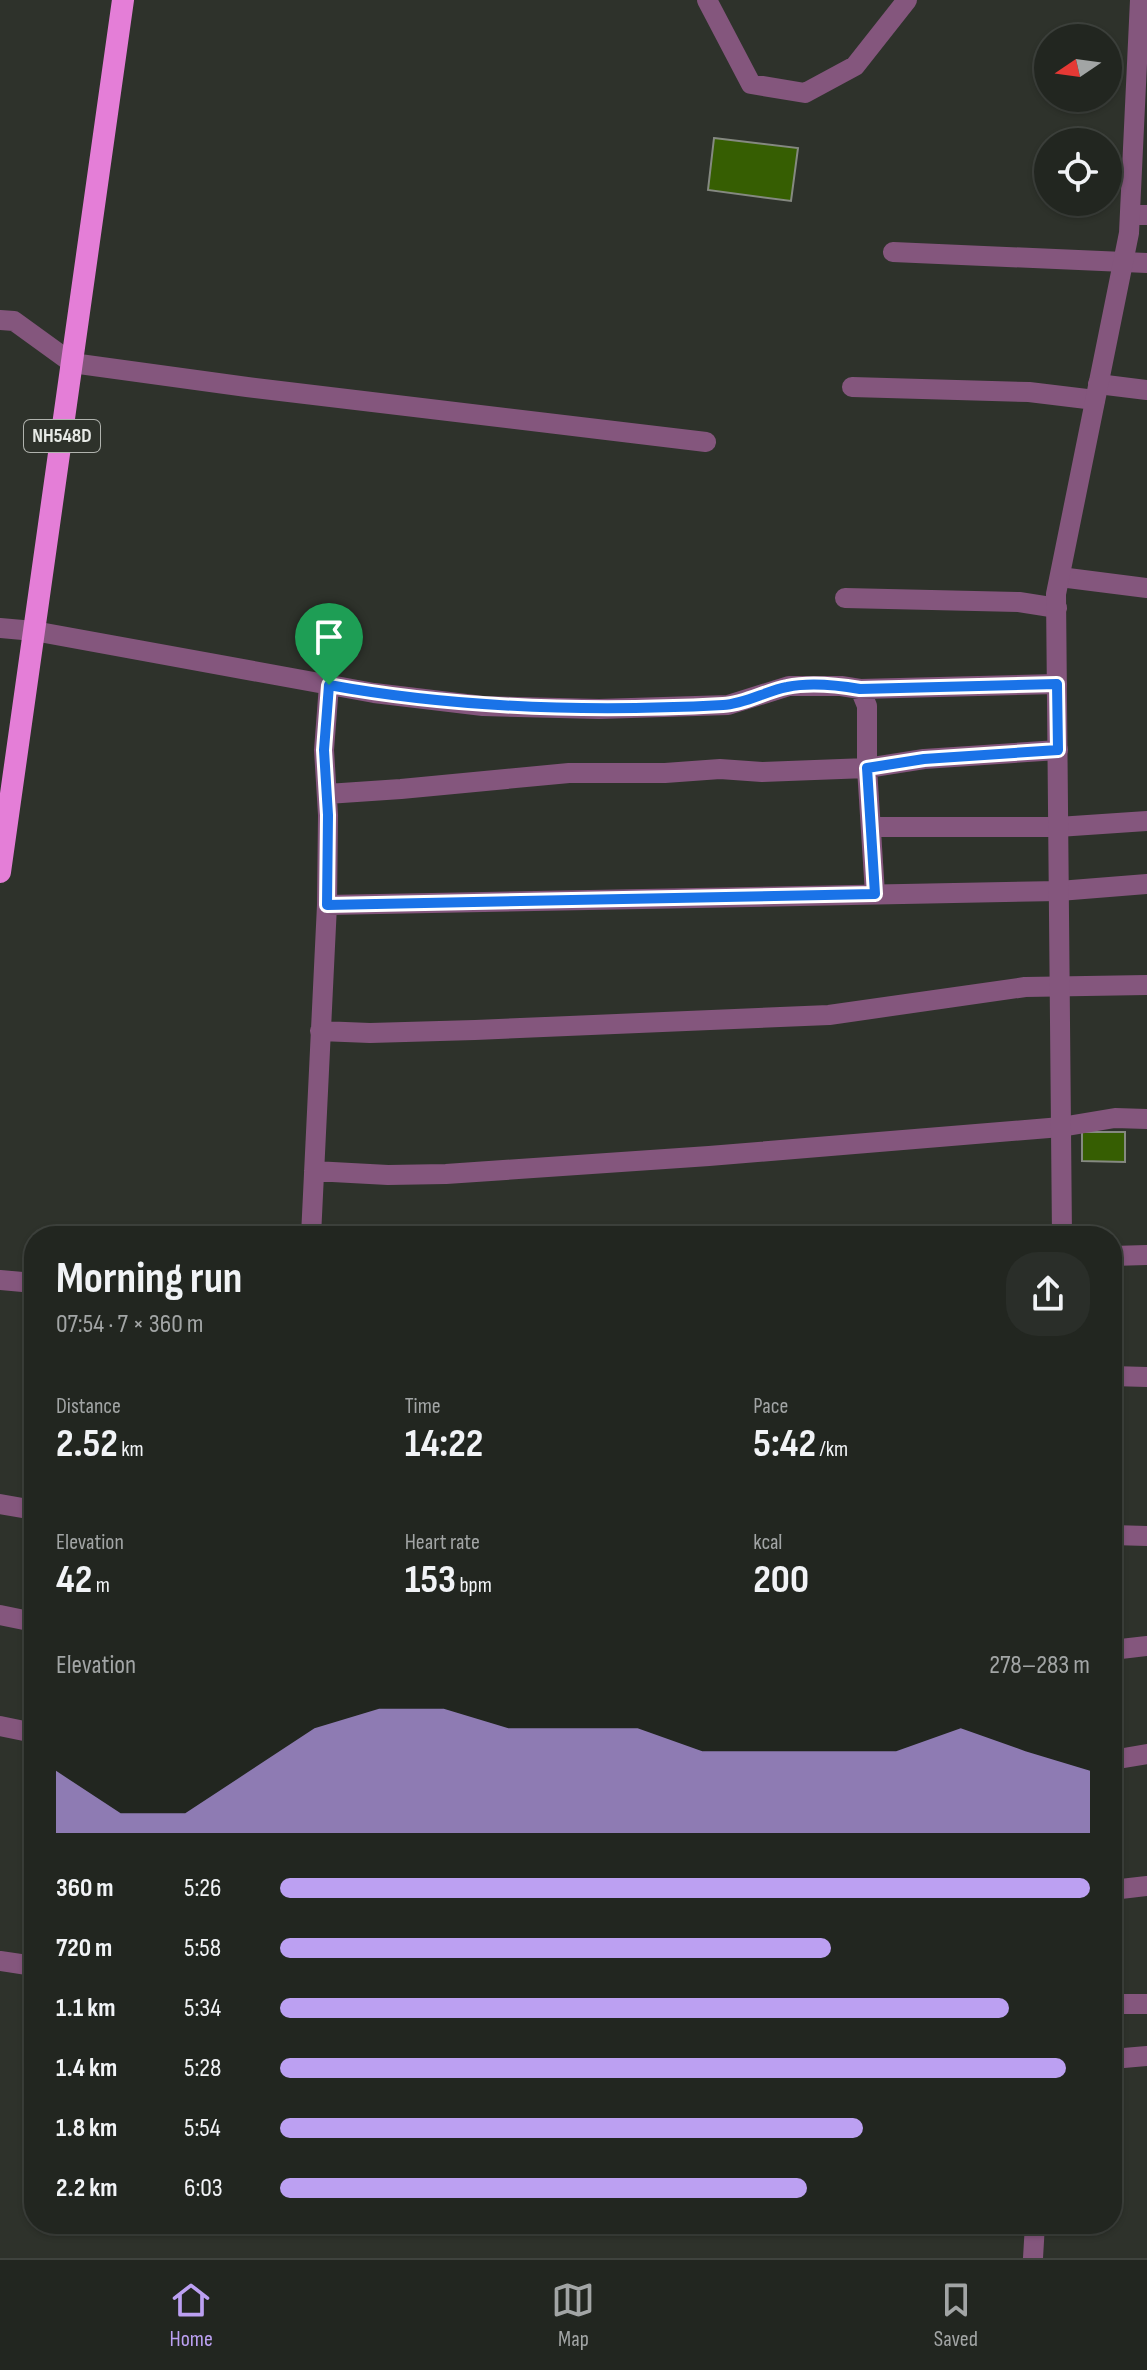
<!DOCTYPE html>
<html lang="en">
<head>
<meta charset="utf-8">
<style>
  body { margin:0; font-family:"Sofia Sans Condensed",sans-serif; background:#2a2e29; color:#f1f3f6; height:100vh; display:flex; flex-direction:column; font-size:30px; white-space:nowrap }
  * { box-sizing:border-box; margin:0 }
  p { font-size:26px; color:#a2a5a5 }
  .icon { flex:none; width:44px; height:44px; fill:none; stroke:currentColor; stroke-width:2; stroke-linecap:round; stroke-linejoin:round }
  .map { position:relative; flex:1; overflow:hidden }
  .details { position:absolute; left:24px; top:1226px; width:1098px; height:1008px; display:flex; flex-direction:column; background:#222620; border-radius:32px; box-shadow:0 2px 6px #0004,0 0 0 2px #3f433e }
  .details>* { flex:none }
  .needle { width:52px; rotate:257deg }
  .fabs { position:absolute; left:1034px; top:24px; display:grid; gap:16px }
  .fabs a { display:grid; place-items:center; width:88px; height:88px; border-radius:50%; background:#222620; box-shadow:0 2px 6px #0004,0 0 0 2px #3f433e; font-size:40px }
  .pin { position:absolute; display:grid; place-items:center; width:68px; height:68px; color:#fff; margin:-82px -34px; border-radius:50% 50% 50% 0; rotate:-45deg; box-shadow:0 0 8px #0007 }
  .pin .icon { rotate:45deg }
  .round { display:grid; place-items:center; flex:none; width:84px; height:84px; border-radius:32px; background:#2a2e29 }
  .head { display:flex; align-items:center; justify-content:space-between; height:136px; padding:0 32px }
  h1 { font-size:44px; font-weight:700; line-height:60px }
  .metrics { display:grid; grid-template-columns:repeat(3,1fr); gap:12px; height:136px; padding:8px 32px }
  .metrics div { display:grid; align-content:center }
  .metrics b { font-size:40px; font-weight:700 }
  .metrics small { font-size:22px; font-weight:400 }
  .metrics p { font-size:22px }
  .chart { height:224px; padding:16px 32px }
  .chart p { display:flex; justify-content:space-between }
  .chart svg { width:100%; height:144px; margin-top:8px; fill:#bca0f2; opacity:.7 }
  ul { padding:0 32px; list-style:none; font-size:26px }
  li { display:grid; grid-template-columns:128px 96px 1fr; align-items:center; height:60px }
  li i { height:20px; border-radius:10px; background:#bca0f2 }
  .menu { display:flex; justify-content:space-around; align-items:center; height:112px; border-top:2px solid #3f433e; background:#222620; font-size:22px; color:#a2a5a5 }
  .menu a { display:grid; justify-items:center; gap:4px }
  .menu .active { color:#bca0f2 }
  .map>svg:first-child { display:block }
  .building { fill:#365e02; stroke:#858981; stroke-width:2 }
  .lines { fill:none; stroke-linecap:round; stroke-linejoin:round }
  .minor { stroke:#84567d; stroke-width:20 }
  .tertiary { stroke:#84567d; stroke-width:20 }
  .trunk { stroke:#e47ed7; stroke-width:22 }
  .route-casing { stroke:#fff; stroke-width:16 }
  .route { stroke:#1a73e8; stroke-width:10 }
  .labels { text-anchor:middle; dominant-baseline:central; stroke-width:8; stroke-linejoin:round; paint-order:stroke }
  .shield { fill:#2e322b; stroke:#b0b3ae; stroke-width:2 }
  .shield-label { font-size:20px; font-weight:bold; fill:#e7eae6 }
</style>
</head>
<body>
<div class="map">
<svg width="1147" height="2258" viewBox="0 0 1147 2258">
  <rect width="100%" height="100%" fill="#2e322b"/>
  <path class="building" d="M 714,138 L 798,148 L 791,201 L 708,190 Z
    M 1082,1132 L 1125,1132 L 1125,1162 L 1082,1161 Z"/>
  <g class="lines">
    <path class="minor" d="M 707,0 L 751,84 L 805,93 L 855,66 L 907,0
      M 1130,215 L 1147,215
      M 893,252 L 1147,263
      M 0,320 L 14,321 L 72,363 L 247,387 L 706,442
      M 1098,384 L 1147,390
      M 852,387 L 1029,392 L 1095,400
      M 1060,577 L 1147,588
      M 845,598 L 1019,602 L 1057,608
      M 0,628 L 34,631 L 374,693 L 483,706 L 599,709 L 728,705 L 789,686 L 841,686 L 860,689 L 867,706 L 867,768 L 875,894
      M 860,689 L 1057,684
      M 327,794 L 401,789 L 569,773 L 665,773 L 720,769 L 762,772 L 867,768 L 924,759 L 1058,750
      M 871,827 L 1058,827 L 1147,821
      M 327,905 L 328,815 L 324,750 L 329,685
      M 320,1031 L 370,1033 L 475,1030 L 829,1015 L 1025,987 L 1147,985
      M 314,1171 L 388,1175 L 446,1174 L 709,1156 L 1061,1127 L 1115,1118 L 1147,1119
      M 311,1236 L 327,905 L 1059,891 L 1147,884
      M 1112,1256 L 1147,1255
      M 0,1280 L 34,1283
      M 1112,1376 L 1147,1377
      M 0,1504 L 34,1510
      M 1112,1535 L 1147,1536
      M 0,1615 L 34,1622
      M 1112,1650 L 1147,1646
      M 0,1726 L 34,1733
      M 1112,1760 L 1147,1754
      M 1112,1890 L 1147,1886
      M 0,1961 L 34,1966
      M 1112,2004 L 1147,2004
      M 1112,2059 L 1147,2056"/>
    <path class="tertiary" d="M 1062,1236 L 1056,594 L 1129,233 L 1140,0
      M 1033,2258 L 1035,2224"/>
    <path class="trunk" d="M 0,872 L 123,0"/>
  </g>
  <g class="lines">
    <g class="route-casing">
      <path id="route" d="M 1057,684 L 1058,750 L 924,759 L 867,768 L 875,894 L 327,905 L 328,815 L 324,750 L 329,685 C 460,709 591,712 723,705 C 745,704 766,691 787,687 C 810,682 837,685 860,689 Z"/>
    </g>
    <use href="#route" class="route"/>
  </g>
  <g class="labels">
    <rect class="shield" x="24" y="420" width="76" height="32" rx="6"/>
    <g class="shield-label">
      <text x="62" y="436">NH548D</text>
    </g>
  </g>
</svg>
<div class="fabs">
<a><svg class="needle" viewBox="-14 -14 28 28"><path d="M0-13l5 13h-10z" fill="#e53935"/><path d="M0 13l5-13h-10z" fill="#a2a5a5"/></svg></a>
<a><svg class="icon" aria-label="locate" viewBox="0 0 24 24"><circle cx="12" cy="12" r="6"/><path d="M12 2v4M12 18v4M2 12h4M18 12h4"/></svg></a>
</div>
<div class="pin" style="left:329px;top:685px;background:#1e9e55"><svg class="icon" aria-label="arrive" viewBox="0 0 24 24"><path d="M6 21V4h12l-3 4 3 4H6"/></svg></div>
<section class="details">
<div class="head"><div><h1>Morning run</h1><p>07:54 · 7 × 360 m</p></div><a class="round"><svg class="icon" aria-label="share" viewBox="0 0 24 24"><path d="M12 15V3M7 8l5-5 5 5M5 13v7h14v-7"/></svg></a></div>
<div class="metrics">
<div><p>Distance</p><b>2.52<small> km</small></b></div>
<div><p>Time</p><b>14:22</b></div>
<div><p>Pace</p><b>5:42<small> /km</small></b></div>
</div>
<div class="metrics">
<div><p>Elevation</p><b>42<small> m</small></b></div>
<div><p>Heart rate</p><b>153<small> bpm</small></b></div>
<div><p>kcal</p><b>200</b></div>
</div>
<div class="chart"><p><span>Elevation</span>278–283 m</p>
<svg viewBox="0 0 160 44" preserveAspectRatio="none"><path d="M0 44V25L10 38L20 38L30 25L40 12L50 6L60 6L70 12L80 12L90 12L100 19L110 19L120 19L130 19L140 12L150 19L160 25V44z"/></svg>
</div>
<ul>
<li><b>360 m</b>5:26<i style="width:100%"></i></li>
<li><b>720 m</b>5:58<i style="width:68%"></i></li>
<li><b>1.1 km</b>5:34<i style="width:90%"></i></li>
<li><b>1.4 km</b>5:28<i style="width:97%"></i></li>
<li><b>1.8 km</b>5:54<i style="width:72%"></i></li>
<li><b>2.2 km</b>6:03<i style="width:65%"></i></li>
</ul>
</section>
</div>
<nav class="menu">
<a class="active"><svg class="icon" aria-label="home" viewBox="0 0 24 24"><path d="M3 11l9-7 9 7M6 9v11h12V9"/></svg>Home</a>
<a><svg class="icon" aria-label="map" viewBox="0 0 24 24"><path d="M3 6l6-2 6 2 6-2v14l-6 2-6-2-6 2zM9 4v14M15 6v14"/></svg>Map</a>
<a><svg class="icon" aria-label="saved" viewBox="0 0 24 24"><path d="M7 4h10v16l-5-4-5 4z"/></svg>Saved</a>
</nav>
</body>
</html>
